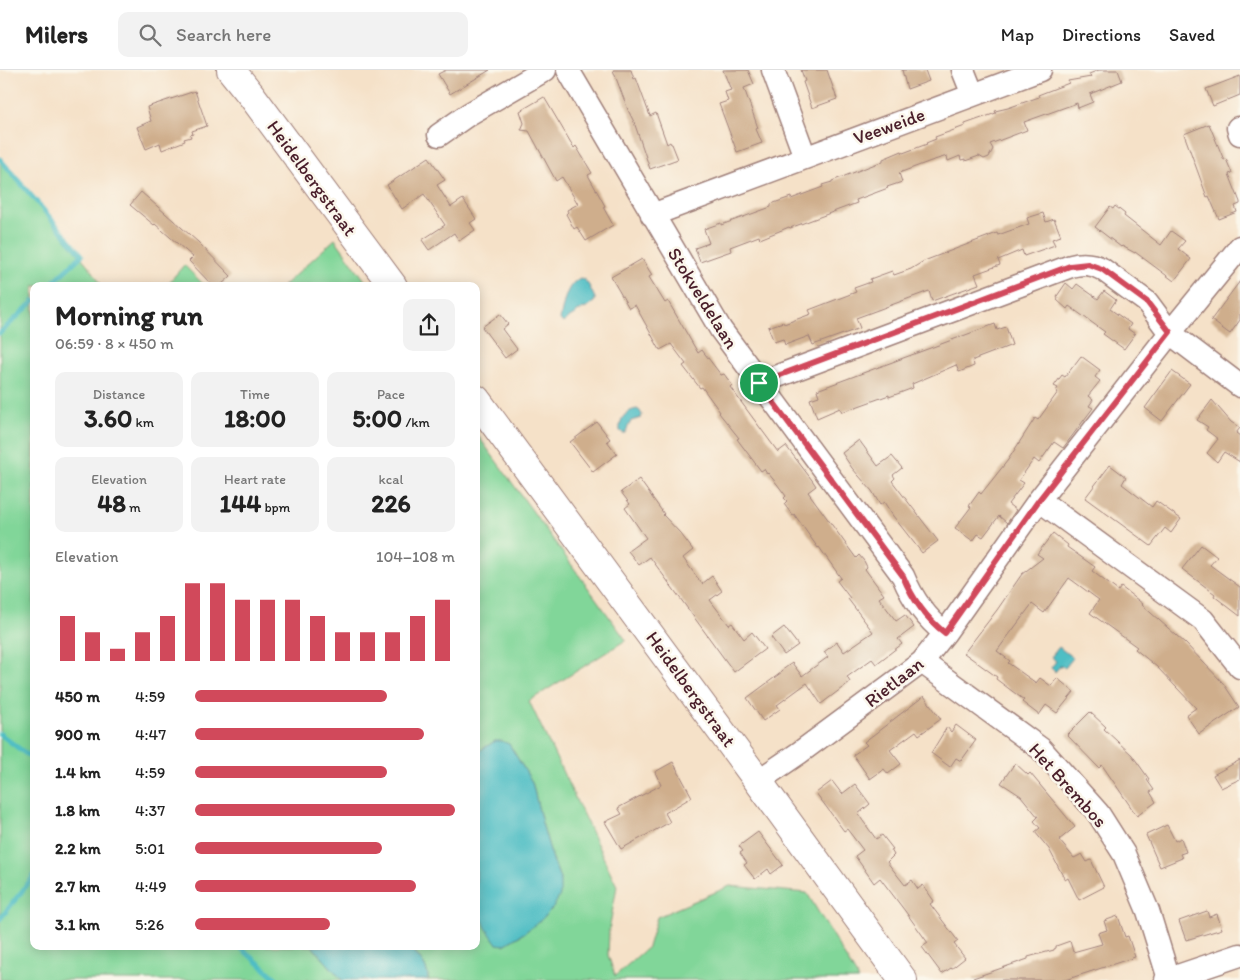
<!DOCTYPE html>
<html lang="en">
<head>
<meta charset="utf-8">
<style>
  body { margin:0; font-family:Itim,sans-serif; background:#f2f2f2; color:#222; height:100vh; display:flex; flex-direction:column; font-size:19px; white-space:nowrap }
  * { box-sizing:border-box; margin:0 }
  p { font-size:16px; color:#767676 }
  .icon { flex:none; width:28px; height:28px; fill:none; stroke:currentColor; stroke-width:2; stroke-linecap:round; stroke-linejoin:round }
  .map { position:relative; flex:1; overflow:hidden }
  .side { position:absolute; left:30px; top:212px; width:450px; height:668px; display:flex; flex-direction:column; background:#fff; border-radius:10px; box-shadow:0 2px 12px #0003 }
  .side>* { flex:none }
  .pin { position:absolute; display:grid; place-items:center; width:42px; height:42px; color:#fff; margin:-21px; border:2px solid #fff; border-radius:50%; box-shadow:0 1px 5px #0007 }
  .round { display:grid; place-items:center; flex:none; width:52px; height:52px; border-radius:10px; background:#f2f2f2 }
  .head { display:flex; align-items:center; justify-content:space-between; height:85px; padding:0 25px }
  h1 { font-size:28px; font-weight:800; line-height:38px }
  .figures { display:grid; grid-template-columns:repeat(3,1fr); gap:8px; height:85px; padding:5px 25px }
  .figures div { display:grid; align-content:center; border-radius:10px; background:#f2f2f2; text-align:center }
  .figures b { font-size:25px; font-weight:800 }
  .figures small { font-size:14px; font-weight:400 }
  .figures p { font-size:14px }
  .chart { height:140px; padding:10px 25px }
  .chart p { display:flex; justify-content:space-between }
  .chart svg { width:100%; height:90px; margin-top:5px; stroke:#d1495b; stroke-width:6 }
  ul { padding:0 25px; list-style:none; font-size:16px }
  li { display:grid; grid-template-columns:80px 60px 1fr; align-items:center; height:38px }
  li i { height:12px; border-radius:6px; background:#d1495b }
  header { display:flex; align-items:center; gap:30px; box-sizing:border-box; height:70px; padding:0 25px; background:#fff; border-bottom:1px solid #e0e0e0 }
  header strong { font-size:24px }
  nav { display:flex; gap:28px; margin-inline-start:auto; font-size:18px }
  .search { width:350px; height:45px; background:#f2f2f2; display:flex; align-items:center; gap:12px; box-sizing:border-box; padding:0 18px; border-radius:10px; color:#767676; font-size:19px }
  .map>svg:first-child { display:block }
  .green { fill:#81d699; stroke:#667a62 }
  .water { fill:#50bec4; stroke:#4d6e78 }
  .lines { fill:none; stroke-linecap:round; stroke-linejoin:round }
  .stream { stroke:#50bec4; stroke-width:5 }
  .building { fill:#cfae8c }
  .minor-casing { stroke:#a0807a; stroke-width:25 }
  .major-casing { stroke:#a0807a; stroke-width:30 }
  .minor { stroke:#fff; stroke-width:22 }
  .major { stroke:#fff; stroke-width:28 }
  .route-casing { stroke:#fff; stroke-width:10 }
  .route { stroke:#d1495b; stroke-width:6 }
  .labels { text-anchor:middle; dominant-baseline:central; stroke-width:5; stroke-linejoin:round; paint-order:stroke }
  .street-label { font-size:19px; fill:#4a1f2b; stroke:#fbf7ec }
</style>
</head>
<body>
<header>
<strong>Milers</strong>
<div class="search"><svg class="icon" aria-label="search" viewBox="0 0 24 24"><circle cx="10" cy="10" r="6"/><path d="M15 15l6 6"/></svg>Search here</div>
<nav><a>Map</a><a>Directions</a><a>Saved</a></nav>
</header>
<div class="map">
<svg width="1240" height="910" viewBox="0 0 1240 910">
  <rect width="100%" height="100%" fill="#fbf7ec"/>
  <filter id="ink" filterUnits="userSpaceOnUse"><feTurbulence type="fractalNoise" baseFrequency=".02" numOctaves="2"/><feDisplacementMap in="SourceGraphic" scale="10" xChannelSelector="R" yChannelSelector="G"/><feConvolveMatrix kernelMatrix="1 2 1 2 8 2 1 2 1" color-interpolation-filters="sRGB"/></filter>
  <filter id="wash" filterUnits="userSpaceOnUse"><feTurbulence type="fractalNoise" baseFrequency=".0096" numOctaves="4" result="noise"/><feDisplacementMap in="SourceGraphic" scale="20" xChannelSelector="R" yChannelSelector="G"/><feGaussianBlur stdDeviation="1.12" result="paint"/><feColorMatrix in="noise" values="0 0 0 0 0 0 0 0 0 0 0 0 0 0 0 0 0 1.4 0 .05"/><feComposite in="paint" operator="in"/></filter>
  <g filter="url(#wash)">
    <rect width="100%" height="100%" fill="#f5e1c8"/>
    <path class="green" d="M 0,91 L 92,200 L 102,216 L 34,216 L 34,876 L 312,876 L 342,910 L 0,910 Z
      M 335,169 L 369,216 L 283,216 Z
      M 184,195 L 205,216 L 166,216 Z
      M 476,363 L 626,570 L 529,631 L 617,816 L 609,860 L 608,885 L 615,906 L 648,877 L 657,847 L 730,816 L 807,823 L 859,910 L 428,910 C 429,896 417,887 410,876 L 476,876 L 476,834 L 504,875 L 524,863 L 560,809 L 551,784 L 542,753 L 532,712 L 509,674 L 495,671 L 476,683 Z"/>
    <path class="water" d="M 580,208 C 588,209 591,221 595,228 L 595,231 L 585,239 L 584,238 L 576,243 L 576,244 L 571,246 L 563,253 L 561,251 L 560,249 C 564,233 565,216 580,208 Z
      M 637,339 L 640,341 L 642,345 L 641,348 L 631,351 L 625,363 L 623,363 L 620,361 C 619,349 625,341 637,339 Z
      M 1059,577 L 1073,588 L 1065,598 L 1061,595 L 1055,602 L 1051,598 L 1056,591 L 1051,587 Z
      M 495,671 L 502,671 L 509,674 L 532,712 L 542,753 L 551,784 L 560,809 L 560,825 L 553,838 L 541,850 L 524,863 L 504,875 L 497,874 L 486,858 L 476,834 L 476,683 Z
      M 312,876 L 410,876 C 417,887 429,896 428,910 L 342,910 Z"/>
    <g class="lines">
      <path class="stream" d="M 0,89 L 82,185 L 49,216
        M 0,263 L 34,231
        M 0,664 L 34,690
        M 0,849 L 34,806
        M 239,876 L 278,910"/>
    </g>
    <g id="blocks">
      <path class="building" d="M 446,0 L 490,0 L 450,24 L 438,4 Z
        M 613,0 L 631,0 L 634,9 L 636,8 L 650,46 L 656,43 L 667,74 L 670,72 L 671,74 L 672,74 L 678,89 L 650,99 L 634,52 L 628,40 Z
        M 723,0 L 748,0 L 754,14 L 744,18 L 758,58 L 756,59 L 762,73 L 737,82 L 719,34 L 728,31 L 725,22 L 731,20 Z
        M 801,0 L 827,0 L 837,29 L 812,38 L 803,12 L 805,11 Z
        M 902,0 L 925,0 L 929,11 L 907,19 Z
        M 1099,0 L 1118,0 L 1122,11 L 1090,24 L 1093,32 L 1078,38 L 1077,33 L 1024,52 L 1027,60 L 990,74 L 993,79 L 989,87 L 984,89 L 979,86 L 965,91 L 965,89 L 961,90 L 960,86 L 948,91 L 947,86 L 931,91 L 899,103 L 902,112 L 887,117 L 888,118 L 856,130 L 857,133 L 790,158 L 789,157 L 760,169 L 759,166 L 730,177 L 731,181 L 700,192 L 695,178 L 709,173 L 704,159 L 721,153 L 721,155 L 771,137 L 771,134 L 791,127 L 791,129 L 823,117 L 822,115 L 832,112 L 832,111 L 883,91 L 883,89 L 902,81 L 903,83 L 927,74 L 926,73 L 936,69 L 935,67 L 965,56 L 965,54 L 996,43 L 995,41 L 1008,38 L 1039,27 L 1038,25 L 1069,13 L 1068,11 L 1091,7 L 1089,4 Z
        M 1240,6 L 1240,25 L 1213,36 L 1206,19 Z
        M 195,21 L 207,56 L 192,61 L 193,64 L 190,65 L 191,67 L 184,69 L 185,71 L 162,80 L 160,73 L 146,79 L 137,57 L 151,51 L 147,37 Z
        M 544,27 L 574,78 L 576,76 L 592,103 L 588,105 L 605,136 L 603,137 L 613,155 L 586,171 L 577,157 L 574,159 L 566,144 L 568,142 L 567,140 L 578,134 L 562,107 L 556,111 L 529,61 L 521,60 L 524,53 L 520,41 Z
        M 1209,54 L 1224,90 L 1226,89 L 1232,103 L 1229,104 L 1240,132 L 1240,134 L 1235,136 L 1237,142 L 1219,149 L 1209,126 L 1207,127 L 1184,64 Z
        M 429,87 L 445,110 L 437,115 L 451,137 L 463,129 L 476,149 L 470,153 L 475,160 L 459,171 L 454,163 L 429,180 L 422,170 L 445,155 L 424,124 L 402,139 L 387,115 Z
        M 141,122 L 198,172 L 231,206 L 220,216 L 213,216 L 189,191 L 193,187 L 155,154 L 154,155 L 130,135 Z
        M 1115,136 L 1125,144 L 1124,146 L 1161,175 L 1171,161 L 1185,171 L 1178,179 L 1191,189 L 1174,211 L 1135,182 L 1135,183 L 1122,176 L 1121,177 L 1095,157 L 1110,137 L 1113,139 Z
        M 1043,143 L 1046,152 L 1054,149 L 1061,166 L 1052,169 L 1055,175 L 1024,186 L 1022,180 L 998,190 L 1000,195 L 975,204 L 979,214 L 932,231 L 929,221 L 856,248 L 860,258 L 813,275 L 809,266 L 785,275 L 783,269 L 774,272 L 768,257 L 783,252 L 784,254 L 811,244 L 809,240 L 856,222 L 854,218 L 871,212 L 870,209 L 892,201 L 894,205 L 911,199 L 924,191 L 997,163 L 998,165 L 1029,154 L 1027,148 Z
        M 642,189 L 652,205 L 649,207 L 665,233 L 668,231 L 698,283 L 702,280 L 721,305 L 724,304 L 732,315 L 730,317 L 778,382 L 786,376 L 812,410 L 816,416 L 808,422 L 856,488 L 859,485 L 864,491 L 867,497 L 865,499 L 884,525 L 879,528 L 896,551 L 905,545 L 914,557 L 898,569 L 902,574 L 876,594 L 872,589 L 847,607 L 850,612 L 821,634 L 807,613 L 777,635 L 780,639 L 763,651 L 747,628 L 782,602 L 781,601 L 792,593 L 802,606 L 828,587 L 824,582 L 837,572 L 844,582 L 873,562 L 848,529 L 850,528 L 837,511 L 841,508 L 819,477 L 818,478 L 794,444 L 793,446 L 784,434 L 787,431 L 784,428 L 786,426 L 777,414 L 768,403 L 767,404 L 764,399 L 761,401 L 737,369 L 739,368 L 719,343 L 720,342 L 702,317 L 700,318 L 683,296 L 686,294 L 671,274 L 660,280 L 635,235 L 629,238 L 611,207 Z
        M 1240,211 L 1240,250 L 1230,264 L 1211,250 Z
        M 1066,213 L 1073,219 L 1077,214 L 1098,229 L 1104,221 L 1116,230 L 1110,239 L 1131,254 L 1128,259 L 1135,264 L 1124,279 L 1103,264 L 1105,262 L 1069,236 L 1067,239 L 1057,230 L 1058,228 L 1057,226 Z
        M 500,244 L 508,254 L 502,259 L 517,279 L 505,288 L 482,257 Z
        M 995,254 L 997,260 L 1006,257 L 1012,275 L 973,290 L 974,296 L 959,302 L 956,295 L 912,314 L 913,318 L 889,327 L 889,325 L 842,342 L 840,338 L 817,348 L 810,329 L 819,326 L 817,320 Z
        M 1081,286 L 1100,300 L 1095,307 L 1100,311 L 1088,326 L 1093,330 L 1089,336 L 1093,338 L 1063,378 L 1054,372 L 1039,393 L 1034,389 L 1019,410 L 1024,413 L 1008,434 L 1016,440 L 1007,453 L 999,446 L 983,467 L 978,464 L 973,471 L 955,458 L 971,437 L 969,436 L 979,422 L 981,424 L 1008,390 L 1035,348 L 1038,350 L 1058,322 L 1056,321 L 1058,318 L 1054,316 L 1062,305 L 1065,307 Z
        M 1172,301 L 1190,314 L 1162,351 L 1145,338 Z
        M 1212,330 L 1231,352 L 1240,358 L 1236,363 L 1240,366 L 1240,392 L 1224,382 L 1217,392 L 1207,383 L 1218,369 L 1206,360 L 1208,357 L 1197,350 Z
        M 597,352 L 610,369 L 607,371 L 617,384 L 593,402 L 570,372 Z
        M 859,370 L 878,396 L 892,386 L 902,398 L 893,405 L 895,408 L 892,411 L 938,471 L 922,483 L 893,446 L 884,432 L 880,435 L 872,421 L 852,398 L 842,383 Z
        M 1110,395 L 1126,407 L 1122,414 L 1152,437 L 1156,431 L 1181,449 L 1171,463 L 1165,458 L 1151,476 L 1085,428 Z
        M 639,409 L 664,444 L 663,445 L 681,464 L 693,480 L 683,488 L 702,514 L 712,506 L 722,521 L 710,530 L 729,555 L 732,553 L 744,569 L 752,562 L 765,579 L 734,602 L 650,487 L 639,495 L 628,481 L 646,468 L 625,438 L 630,434 L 621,422 Z
        M 1053,463 L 1068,475 L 1067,477 L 1095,497 L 1092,501 L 1118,521 L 1121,517 L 1143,534 L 1142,535 L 1185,573 L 1223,613 L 1239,637 L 1199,664 L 1186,645 L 1196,638 L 1157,597 L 1135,579 L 1137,577 L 1090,543 L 1099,530 L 1069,508 L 1044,543 L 1032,534 L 997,581 L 1010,591 L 1008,593 L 1036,613 L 1040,608 L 1051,616 L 1057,608 L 1074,622 L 1057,643 L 1046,635 L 1039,645 L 1022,632 L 1024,630 L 996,609 L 997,607 L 964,583 L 997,540 L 1022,504 L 1043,488 L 1037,484 Z
        M 1201,475 L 1217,487 L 1210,495 L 1240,517 L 1240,546 L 1214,526 L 1215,524 L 1182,499 Z
        M 784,557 L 798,575 L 784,585 L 771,567 Z
        M 924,626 L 941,649 L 919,665 L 916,661 L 890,680 L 901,694 L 888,704 L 884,699 L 870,709 L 853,685 L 867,675 L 864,672 Z
        M 1090,642 L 1106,657 L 1104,659 L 1132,685 L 1149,709 L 1147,710 L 1154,720 L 1150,722 L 1156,732 L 1137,746 L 1102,695 L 1099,698 L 1067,665 Z
        M 956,655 L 976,670 L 961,691 L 956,688 L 950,697 L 931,683 L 947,657 L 951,662 Z
        M 1240,690 L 1240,709 L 1221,718 L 1213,705 Z
        M 673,692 L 692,727 L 665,743 L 670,752 L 621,779 L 605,752 L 622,744 L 618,738 L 661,715 L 655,702 Z
        M 1015,693 L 1028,705 L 1030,703 L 1075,757 L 1059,770 L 1074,788 L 1082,784 L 1087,792 L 1091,790 L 1104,817 L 1079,830 L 1068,808 L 1065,810 L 1049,779 L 1035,762 L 1040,758 L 1034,751 L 1038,747 L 1021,726 L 1001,713 Z
        M 832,711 L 842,724 L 855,714 L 870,734 L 858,744 L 876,769 L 882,765 L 893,779 L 891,780 L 894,785 L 887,792 L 905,815 L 912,810 L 918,819 L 923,815 L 934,831 L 930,834 L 958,871 L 954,874 L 965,888 L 951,899 L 951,898 L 942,904 L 922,877 L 928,873 L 905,841 L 880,808 L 874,813 L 855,786 L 863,780 L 847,759 L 844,761 L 816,723 Z
        M 1167,755 L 1175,771 L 1181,768 L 1186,782 L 1180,784 L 1182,788 L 1160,797 L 1146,765 Z
        M 758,762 L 783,795 L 771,804 L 768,799 L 755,809 L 744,795 L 747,793 L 740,783 L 743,781 L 739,776 Z
        M 1207,841 L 1209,847 L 1217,844 L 1222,859 L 1186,870 L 1179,851 Z
        M 1118,846 L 1125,867 L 1128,866 L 1135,887 L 1065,910 L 973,910 L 973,908 L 1028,889 L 1028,887 L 1054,880 L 1054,879 L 1056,878 L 1056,876 L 1070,871 L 1073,882 L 1102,874 L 1098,863 L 1107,860 L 1104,851 Z"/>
    </g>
  </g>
  <g filter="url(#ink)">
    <use href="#blocks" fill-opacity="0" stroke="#a0807a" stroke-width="1"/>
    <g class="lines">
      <g class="minor-casing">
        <path id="minor" d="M 568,0 L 721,260 L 903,506 C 912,528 927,549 945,563
          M 773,0 L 805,87
          M 963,0 L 973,25
          M 1240,58 L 1238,58 L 1240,64
          M 439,65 L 469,44 L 545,0
          M 652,145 L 1040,0
          M 759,313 L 1071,196 C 1082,193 1091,193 1102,199 L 1147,232 L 1170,263 L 1240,316
          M 1039,430 L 1203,550 L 1240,597
          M 922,592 L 1041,679 L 1098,743 L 1124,784 L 1148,841 L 1169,909
          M 758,711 L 799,683 L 922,592 L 945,563 L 1039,430 L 1170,263 L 1240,177
          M 1166,910 L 1240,885"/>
      </g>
      <g class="major-casing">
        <path id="major" d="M 231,0 L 252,26 L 393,216
          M 476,329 L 758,711 L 903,910"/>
      </g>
      <use href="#minor" class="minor"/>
      <use href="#major" class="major"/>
    </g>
  </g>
  <g class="lines" filter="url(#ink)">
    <g class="route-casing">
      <path id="route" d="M 1088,194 L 1102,199 L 1147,232 L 1170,262 L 1039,430 L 945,563 C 927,549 912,528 903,506 L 759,313 L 1070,196 Z"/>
    </g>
    <use href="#route" class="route"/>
  </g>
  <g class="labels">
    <g class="street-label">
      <text transform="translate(889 56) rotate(-20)">Veeweide</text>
      <text transform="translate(312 108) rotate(54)">Heidelbergstraat</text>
      <text transform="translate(703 228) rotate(58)">Stokveldelaan</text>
      <text transform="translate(894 612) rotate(-38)">Rietlaan</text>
      <text transform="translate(691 619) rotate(54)">Heidelbergstraat</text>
      <text transform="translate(1068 715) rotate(48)">Het Brembos</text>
    </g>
  </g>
</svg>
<div class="pin" style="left:759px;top:313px;background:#1e9e55"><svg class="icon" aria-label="arrive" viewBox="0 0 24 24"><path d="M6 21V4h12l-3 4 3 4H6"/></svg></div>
<section class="side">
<div class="head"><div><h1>Morning run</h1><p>06:59 · 8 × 450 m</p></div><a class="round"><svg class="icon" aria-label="share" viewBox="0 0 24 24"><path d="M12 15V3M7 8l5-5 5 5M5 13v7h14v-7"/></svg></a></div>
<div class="figures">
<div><p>Distance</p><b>3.60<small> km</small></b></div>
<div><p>Time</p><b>18:00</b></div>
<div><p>Pace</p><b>5:00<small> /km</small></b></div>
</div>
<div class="figures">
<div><p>Elevation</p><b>48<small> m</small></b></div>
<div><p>Heart rate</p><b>144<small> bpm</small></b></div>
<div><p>kcal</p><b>226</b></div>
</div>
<div class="chart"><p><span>Elevation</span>104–108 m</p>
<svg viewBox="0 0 160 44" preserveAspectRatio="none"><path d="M5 44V22M15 44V30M25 44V38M35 44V30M45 44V22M55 44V6M65 44V6M75 44V14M85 44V14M95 44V14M105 44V22M115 44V30M125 44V30M135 44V30M145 44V22M155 44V14"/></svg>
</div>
<ul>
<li><b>450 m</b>4:59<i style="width:74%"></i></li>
<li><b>900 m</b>4:47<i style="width:88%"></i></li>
<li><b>1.4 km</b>4:59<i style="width:74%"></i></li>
<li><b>1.8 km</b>4:37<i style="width:100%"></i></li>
<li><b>2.2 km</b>5:01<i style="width:72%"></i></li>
<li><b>2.7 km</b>4:49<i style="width:85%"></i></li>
<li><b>3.1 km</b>5:26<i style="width:52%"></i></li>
</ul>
</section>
</div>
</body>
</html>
